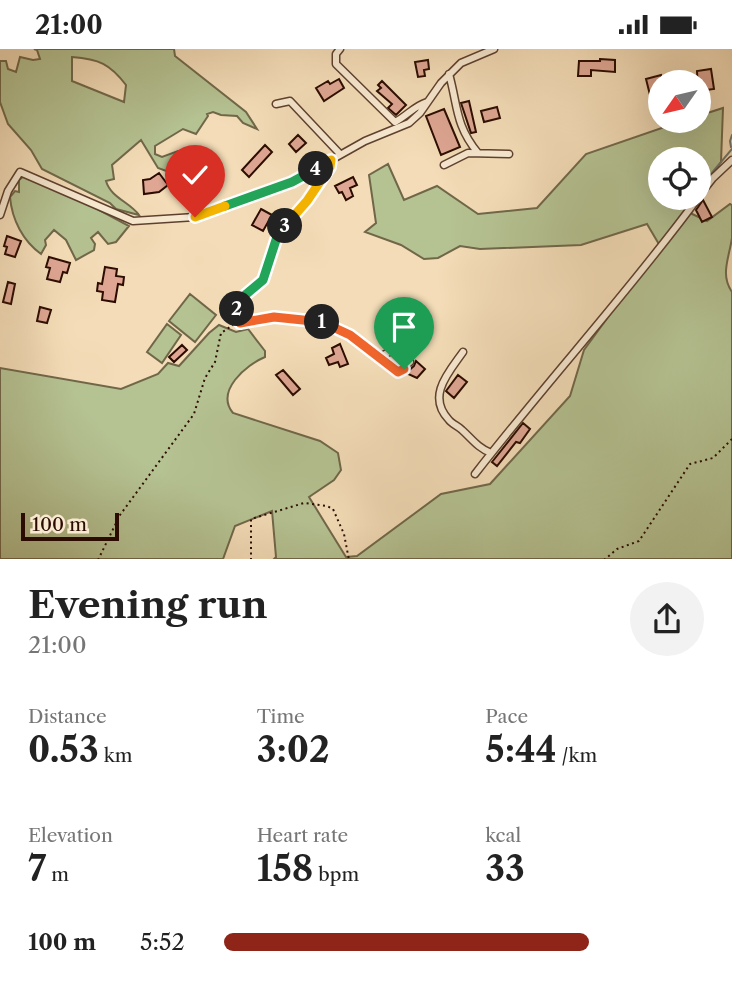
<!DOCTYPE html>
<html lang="en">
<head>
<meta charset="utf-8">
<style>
  body { margin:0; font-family:"Libre Caslon Text",serif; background:#f2f2f2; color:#222; height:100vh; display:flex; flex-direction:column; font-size:26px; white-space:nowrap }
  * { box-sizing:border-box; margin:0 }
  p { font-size:23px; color:#767676 }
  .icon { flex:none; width:38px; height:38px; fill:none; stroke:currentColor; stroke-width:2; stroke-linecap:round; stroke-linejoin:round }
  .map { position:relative; height:510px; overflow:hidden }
  .details { display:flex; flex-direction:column; background:#fff; flex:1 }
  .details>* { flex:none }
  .needle { width:46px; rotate:236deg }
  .tools { position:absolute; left:648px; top:21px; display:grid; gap:14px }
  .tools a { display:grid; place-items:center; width:63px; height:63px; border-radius:50%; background:#fff; box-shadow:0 7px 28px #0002; font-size:35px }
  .scale { position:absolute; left:21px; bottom:18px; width:98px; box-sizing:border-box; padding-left:7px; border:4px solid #2c0c00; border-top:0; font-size:19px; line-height:24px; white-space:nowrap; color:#2c0c00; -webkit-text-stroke:5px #f7e8d0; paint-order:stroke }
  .pin { position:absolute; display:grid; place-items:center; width:60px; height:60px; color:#fff; margin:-72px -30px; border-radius:50% 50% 50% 0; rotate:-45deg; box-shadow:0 0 7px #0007 }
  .pin .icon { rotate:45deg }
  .km { position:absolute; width:35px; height:35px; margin:-18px; border-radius:50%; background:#222; color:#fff; font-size:19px; line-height:35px; text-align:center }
  .round { display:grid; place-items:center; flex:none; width:74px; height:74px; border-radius:37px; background:#f2f2f2 }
  .summary { display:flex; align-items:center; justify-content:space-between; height:119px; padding:0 28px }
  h1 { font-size:38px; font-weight:800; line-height:52px }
  .metrics { display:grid; grid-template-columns:repeat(3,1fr); gap:10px; height:119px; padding:7px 28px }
  .metrics div { display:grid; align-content:center }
  .metrics b { font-size:35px; font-weight:800 }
  .metrics small { font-size:19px; font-weight:400 }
  .metrics p { font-size:19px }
  ul { padding:0 28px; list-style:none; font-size:23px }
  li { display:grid; grid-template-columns:112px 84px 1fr; align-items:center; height:52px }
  li i { height:18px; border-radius:9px; background:#8f2418 }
  .status { display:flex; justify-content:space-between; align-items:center; height:49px; padding:0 35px; background:#fff; direction:ltr }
  .status svg { height:19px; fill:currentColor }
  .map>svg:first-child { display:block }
  .green { fill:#b5c292; stroke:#706749; stroke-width:2; fill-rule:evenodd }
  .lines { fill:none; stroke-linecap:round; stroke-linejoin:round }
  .stream { stroke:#6f756a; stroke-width:2 }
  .building { fill:#dea693; stroke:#2c0c00; stroke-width:2 }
  .minor-casing { stroke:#5e402e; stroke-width:9 }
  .path { stroke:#2c0c00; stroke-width:2; stroke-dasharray:2 3.5; stroke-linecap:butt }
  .minor { stroke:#f7e8d0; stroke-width:6 }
  .split-1-casing { stroke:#fff; stroke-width:14 }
  .split-2-casing { stroke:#fff; stroke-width:14 }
  .split-3-casing { stroke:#fff; stroke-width:14 }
  .split-4-casing { stroke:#fff; stroke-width:14 }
  .split-5-casing { stroke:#fff; stroke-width:14 }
  .split-6-casing { stroke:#fff; stroke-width:14 }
  .split-1 { stroke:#f0652b; stroke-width:9 }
  .split-2 { stroke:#f0652b; stroke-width:9 }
  .split-3 { stroke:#22a559; stroke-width:9 }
  .split-4 { stroke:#f5b400; stroke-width:9 }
  .split-5 { stroke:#22a559; stroke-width:9 }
  .split-6 { stroke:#f5b400; stroke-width:9 }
</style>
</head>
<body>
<div class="status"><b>21:00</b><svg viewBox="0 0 49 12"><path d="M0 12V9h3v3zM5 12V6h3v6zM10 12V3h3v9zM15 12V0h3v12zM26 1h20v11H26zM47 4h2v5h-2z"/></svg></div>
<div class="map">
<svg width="732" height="511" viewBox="0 0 732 511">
  <rect width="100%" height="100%" fill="#f3dcb7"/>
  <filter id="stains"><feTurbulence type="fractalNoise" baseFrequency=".00286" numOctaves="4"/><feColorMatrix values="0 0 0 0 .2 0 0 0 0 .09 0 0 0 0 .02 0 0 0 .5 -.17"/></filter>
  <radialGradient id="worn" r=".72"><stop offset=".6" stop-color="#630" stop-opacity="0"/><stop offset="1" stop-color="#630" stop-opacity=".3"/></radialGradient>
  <path class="green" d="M 34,0 L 174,0 L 175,7 L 246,63 L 257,80 L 243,74 L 237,67 L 221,66 L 213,63 L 207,65 L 208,67 L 196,85 L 183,80 L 155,97 L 155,105 L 162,108 L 178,102 L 185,105 L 178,109 L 169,123 L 158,119 L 141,91 L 112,116 L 114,130 L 106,132 C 111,149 130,153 139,166 L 116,160 L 110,154 L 42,120 L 31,101 L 8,75 L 0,53 L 0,12 L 6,12 L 8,20 L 16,23 L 20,8 L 33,11 L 40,10 L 37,1 ZM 72,8 C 99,10 110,15 126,36 L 124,53 L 72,32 Z
    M 723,59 L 721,113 L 698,147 L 698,110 L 660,110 L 660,149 L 697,149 L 688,163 L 707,172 L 730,155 L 732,156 C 732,167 732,179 732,189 C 729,209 720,226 732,243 L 732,510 L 274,510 L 276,508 L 272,462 L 235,477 L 223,510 L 0,510 L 0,319 L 121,340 L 158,325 L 168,314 L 179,317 L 209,284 L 219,276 L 236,283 L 248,280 L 265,302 L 265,308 C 246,316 215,342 233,364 L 320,392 L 338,404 L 341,421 L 334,431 L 309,448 L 346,508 L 357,507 L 441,445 L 490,435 L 570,347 L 584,301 L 660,197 L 647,175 L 581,196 L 480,200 L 460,197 L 438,209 L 424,210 L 401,196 L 365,183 L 376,174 L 369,126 L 388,115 L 404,151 L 437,137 L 478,165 L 537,159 L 586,105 L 682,72 L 698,72 L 698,67 Z
    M 24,127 L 36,127 L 129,177 L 116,193 L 108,195 L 98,183 L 91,189 L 95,195 L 94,201 L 76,211 L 66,191 L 54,181 L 45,191 L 46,196 L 41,205 C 23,192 12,171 10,148 L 15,142 L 19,143 L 19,131 Z
    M 190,245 L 216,266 L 195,293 L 169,272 Z
    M 167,275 L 181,286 L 162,314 L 147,303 Z"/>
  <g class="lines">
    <path class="stream" d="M 731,98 L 730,92 L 732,86
      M 700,138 L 732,100"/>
  </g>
  <path class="building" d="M 600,10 L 615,11 L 615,23 L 591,21 L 591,27 L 578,27 L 579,12 L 600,12 Z
    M 428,11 L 429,20 L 424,21 L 425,27 L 418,28 L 415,13 Z
    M 711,20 L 714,40 L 698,42 L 697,22 Z
    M 661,26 L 662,33 L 660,33 L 660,48 L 651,50 L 646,30 Z
    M 339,30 L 344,39 L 324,52 L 316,39 L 328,32 L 330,35 Z
    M 382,32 L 406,56 L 396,66 L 388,59 L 392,55 L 377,42 L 381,39 L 378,36 Z
    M 469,52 L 476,83 L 471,84 L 461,54 Z
    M 497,58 L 500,69 L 484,73 L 481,62 Z
    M 444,60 L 460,98 L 441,106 L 426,67 Z
    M 298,86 L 306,94 L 296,103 L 289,95 Z
    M 265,96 L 272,103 L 249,128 L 242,121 Z
    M 193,106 L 198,114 L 181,127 L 174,118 Z
    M 159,124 L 168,136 L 159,143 L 144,145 L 143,131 L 150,130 Z
    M 353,128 L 357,136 L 350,139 L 353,147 L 346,151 L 342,143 L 339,144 L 335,137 Z
    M 703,151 L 712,168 L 702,173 L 696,161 Z
    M 261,160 L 272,166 L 263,182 L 252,176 Z
    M 7,187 L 21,192 L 15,208 L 5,205 L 7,198 L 4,197 Z
    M 49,208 L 70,214 L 67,224 L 63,223 L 60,233 L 47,230 L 50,219 L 46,218 Z
    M 105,218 L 117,220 L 116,227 L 124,228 L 123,236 L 118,235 L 115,253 L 102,251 L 103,243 L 97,242 L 98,234 L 102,235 Z
    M 8,233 L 15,235 L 11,255 L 3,253 Z
    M 40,258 L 51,261 L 47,274 L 37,272 Z
    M 340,295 L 348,315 L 340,318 L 338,313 L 329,316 L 326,309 L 334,305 L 332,299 Z
    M 182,296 L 187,301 L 174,313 L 169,308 Z
    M 416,312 L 425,320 L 417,329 L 406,324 L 414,317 Z
    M 283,321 L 300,340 L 293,346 L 276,326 Z
    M 458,326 L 467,333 L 454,349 L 446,342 Z
    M 523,374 L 530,380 L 520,394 L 516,393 L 497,417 L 492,413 Z"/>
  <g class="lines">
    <g class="minor-casing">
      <path id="minor" d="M 340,0 L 336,5 L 336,15 L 395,73 C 407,67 414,57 427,53
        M 449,25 C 458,57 455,76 478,104
        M 276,55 L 290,52 L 340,105
        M 331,111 L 330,118 L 276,191 L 263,231 L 244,247 L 238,259 L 238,273 C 251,275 263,268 276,268 C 294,269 313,269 330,275 C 355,284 378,306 398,323 L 410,313
        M 444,116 L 468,104 L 509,105
        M 698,148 L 713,129 L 732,111
        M 0,166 L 8,142 L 20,123 L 133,172 L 195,168 L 292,133 L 365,92 L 409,74 L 420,64 L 441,34 L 461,14 L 494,0
        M 463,303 C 449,323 426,347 449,371 C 452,375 458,377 462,381 C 472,390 478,399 491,404
        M 380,308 L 400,297 L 415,284 L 420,284
        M 475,425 C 548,331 628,244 698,149"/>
    </g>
    <path class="path" d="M 98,511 L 120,466 L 194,365 L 205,329 L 215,313 L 221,284 L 233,276
      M 251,511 L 251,470 L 304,454 L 327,457 L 333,460 L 344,485 L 349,511
      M 604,511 L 617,500 L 639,492 L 690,415 L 713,409 L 732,390"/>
    <use href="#minor" class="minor"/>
  </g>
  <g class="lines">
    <g class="split-1-casing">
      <path id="split-1" d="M 322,273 L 350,286 L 398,323 L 404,320"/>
    </g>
    <g class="split-2-casing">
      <path id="split-2" d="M 237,260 L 236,267 L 240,274 L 274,268 L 322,273"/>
    </g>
    <g class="split-3-casing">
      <path id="split-3" d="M 237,260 L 244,247 L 263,231 L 276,191 L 285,177"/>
    </g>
    <g class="split-4-casing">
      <path id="split-4" d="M 285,177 L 307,152 L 330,118 L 331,111 L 316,120"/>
    </g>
    <g class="split-5-casing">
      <path id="split-5" d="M 225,157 L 292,133 L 316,120"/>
    </g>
    <g class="split-6-casing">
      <path id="split-6" d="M 195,168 L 225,157"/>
    </g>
    <use href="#split-1" class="split-1"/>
    <use href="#split-2" class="split-2"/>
    <use href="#split-3" class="split-3"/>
    <use href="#split-4" class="split-4"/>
    <use href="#split-5" class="split-5"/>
    <use href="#split-6" class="split-6"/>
  </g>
  <rect width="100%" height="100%" filter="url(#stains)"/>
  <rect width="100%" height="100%" fill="url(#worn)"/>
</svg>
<div class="tools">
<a><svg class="needle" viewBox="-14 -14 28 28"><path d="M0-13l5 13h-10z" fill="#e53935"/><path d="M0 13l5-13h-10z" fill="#767676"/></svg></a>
<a><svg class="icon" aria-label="locate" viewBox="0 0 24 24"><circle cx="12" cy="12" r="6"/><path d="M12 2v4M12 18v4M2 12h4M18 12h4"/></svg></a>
</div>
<div class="scale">100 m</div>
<div class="pin" style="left:404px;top:320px;background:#1e9e55"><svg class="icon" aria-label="arrive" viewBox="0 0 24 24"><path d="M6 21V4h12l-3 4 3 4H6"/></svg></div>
<div class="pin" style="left:195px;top:168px;background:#d93025"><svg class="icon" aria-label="check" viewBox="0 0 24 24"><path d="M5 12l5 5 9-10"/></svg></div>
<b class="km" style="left:322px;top:273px">1</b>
<b class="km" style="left:237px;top:260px">2</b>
<b class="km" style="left:285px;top:177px">3</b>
<b class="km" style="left:316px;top:120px">4</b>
</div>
<section class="details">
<div class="summary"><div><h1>Evening run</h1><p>21:00</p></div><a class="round"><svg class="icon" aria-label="share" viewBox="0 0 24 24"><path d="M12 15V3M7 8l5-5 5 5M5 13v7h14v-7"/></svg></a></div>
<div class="metrics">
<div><p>Distance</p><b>0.53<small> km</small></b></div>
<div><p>Time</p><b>3:02</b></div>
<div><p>Pace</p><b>5:44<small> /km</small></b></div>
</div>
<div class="metrics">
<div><p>Elevation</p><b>7<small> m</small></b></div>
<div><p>Heart rate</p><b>158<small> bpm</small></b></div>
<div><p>kcal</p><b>33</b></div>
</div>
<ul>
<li><b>100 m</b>5:52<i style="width:76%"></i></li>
</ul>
</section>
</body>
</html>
